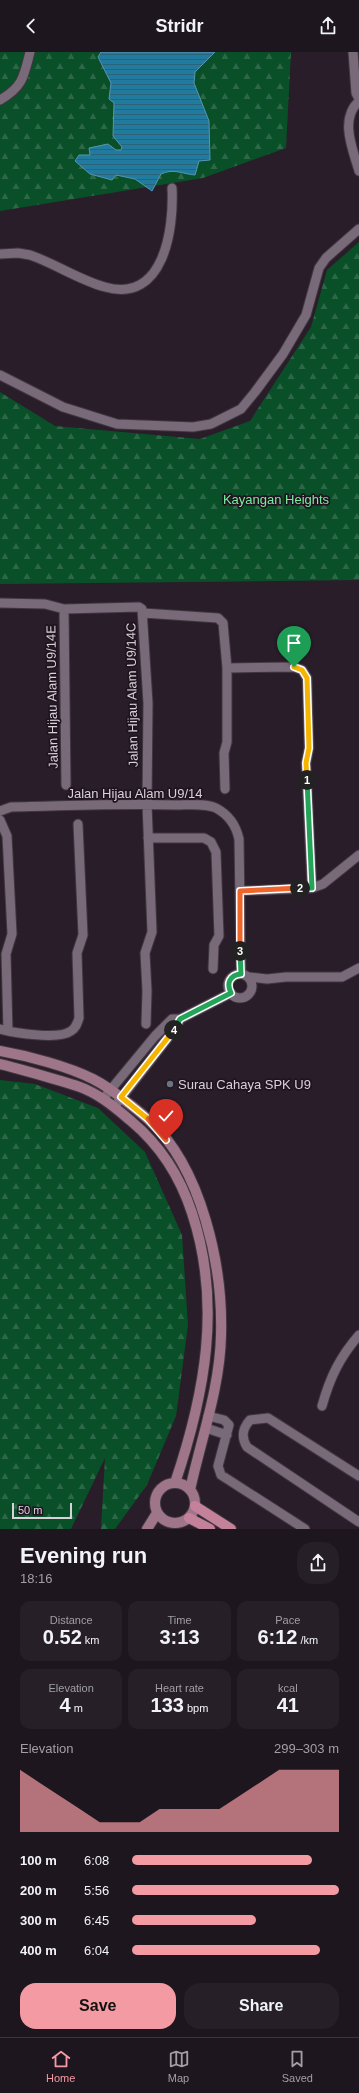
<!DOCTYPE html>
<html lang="en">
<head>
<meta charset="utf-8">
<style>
  body { margin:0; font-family:Arial,sans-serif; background:#261f28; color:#f1f3f6; height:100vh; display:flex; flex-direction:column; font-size:15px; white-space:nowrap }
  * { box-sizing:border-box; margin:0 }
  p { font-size:13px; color:#a19fa4 }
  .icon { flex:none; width:22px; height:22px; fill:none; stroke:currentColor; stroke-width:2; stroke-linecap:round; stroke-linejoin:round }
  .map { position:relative; height:1477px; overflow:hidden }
  .panel { display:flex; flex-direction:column; background:#1e161f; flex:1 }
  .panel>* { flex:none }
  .scale { position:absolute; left:12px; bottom:10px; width:60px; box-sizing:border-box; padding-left:4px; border:2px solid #d9d1d9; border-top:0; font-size:11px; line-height:14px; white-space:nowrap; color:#d9d1d9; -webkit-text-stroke:3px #1f141f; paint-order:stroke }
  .pin { position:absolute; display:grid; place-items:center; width:34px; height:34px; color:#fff; margin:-41px -17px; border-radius:50% 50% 50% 0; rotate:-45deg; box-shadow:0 0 4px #0007 }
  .pin .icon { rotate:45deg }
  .km { position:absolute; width:20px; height:20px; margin:-10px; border-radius:50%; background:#222; color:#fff; font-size:11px; line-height:20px; text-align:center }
  .round { display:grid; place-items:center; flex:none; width:42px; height:42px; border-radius:16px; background:#261f28 }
  .head { display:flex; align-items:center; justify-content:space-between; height:68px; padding:0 20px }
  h1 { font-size:22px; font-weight:600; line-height:30px }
  .figures { display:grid; grid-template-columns:repeat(3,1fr); gap:6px; height:68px; padding:4px 20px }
  .figures div { display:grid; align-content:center; border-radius:10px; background:#261f28; text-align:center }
  .figures b { font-size:20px; font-weight:600 }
  .figures small { font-size:11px; font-weight:400 }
  .figures p { font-size:11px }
  .chart { height:112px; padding:8px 20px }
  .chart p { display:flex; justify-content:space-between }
  .chart svg { width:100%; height:72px; margin-top:4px; fill:#f49aa2; opacity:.7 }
  .primary-button { display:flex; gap:8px; margin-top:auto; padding:8px 20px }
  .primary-button a { flex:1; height:46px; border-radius:16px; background:#f49aa2; color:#111; font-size:16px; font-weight:600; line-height:46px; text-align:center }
  .primary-button a+a { background:#261f28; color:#f1f3f6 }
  ul { padding:0 20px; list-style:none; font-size:13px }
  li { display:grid; grid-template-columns:64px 48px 1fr; align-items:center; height:30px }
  li i { height:10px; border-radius:5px; background:#f49aa2 }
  header { display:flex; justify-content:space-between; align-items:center; height:52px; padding:0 20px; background:#1e161f; font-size:18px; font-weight:600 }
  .tab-bar { display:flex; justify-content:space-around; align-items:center; height:56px; border-top:1px solid #3c353d; background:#1e161f; font-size:11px; color:#a19fa4 }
  .tab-bar a { display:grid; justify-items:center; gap:2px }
  .tab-bar .current { color:#f49aa2 }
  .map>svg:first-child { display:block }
  .forest { fill:url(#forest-firs) }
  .water { fill:url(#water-rules); stroke:#5895b0 }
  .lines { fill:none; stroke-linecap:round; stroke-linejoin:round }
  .street-casing { stroke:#413741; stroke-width:11 }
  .secondary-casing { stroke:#413741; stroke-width:12 }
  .primary-casing { stroke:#413741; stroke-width:12 }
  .street { stroke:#786a78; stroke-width:9 }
  .secondary { stroke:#9e7589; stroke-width:10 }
  .primary { stroke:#c4819a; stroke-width:10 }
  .split-1-casing { stroke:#fff; stroke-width:8 }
  .split-2-casing { stroke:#fff; stroke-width:8 }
  .split-3-casing { stroke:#fff; stroke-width:8 }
  .split-4-casing { stroke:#fff; stroke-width:8 }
  .split-5-casing { stroke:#fff; stroke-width:8 }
  .split-6-casing { stroke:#fff; stroke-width:8 }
  .split-1 { stroke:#f5b400; stroke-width:5 }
  .split-2 { stroke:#22a559; stroke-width:5 }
  .split-3 { stroke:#f0652b; stroke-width:5 }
  .split-4 { stroke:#22a559; stroke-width:5 }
  .split-5 { stroke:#f5b400; stroke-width:5 }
  .split-6 { stroke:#f0652b; stroke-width:5 }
  .worship-dot { fill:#6b7280; stroke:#1f141f; stroke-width:1.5 }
  .labels { text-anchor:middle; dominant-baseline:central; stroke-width:3.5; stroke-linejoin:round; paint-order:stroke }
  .park-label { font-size:13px; fill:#7aee9f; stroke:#1f141f }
  .street-label { font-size:13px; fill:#d9d1d9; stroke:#1f141f }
  .poi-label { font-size:13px; fill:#d9d1d9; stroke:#1f141f; text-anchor:start }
</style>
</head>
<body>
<header><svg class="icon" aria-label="back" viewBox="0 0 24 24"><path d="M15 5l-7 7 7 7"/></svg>Stridr<svg class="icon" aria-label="share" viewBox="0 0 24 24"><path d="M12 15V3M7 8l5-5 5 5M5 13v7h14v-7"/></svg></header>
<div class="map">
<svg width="359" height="1477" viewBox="0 0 359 1477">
  <defs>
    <pattern id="forest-firs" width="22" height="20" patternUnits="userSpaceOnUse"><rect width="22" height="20" fill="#095028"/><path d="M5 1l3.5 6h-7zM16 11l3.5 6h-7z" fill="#2c6847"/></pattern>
    <pattern id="water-rules" width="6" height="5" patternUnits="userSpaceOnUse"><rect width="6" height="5" fill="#207b9f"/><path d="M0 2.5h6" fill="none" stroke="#2d6379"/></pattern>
  </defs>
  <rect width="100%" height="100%" fill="#281d29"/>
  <path class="forest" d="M 0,0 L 291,0 L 286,96 L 203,126 L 0,159 Z
    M 359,190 L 359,528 L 0,532 L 0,340 L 55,374 L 200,387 L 250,369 L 311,275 L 327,218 Z
    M 0,1028 L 35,1032 L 98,1056 L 145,1100 L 182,1183 L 188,1273 L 176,1364 L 147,1433 L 115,1477 L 101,1477 L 105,1406 L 71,1477 L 0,1477 Z"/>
  <path class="water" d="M 101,0 L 215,0 L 195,20 L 194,31 L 209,69 L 210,108 L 199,109 L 195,123 C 182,122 174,116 161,122 L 152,139 L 135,127 L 116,123 L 112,128 L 90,122 L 75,109 L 79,103 L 90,103 L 89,96 L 108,92 L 116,98 L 121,98 L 122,95 L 113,84 L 114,51 L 109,47 L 111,31 L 98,5 Z"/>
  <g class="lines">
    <g class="street-casing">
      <path id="street" d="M 353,0 L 356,41 L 359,47
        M 0,48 C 23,35 24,24 30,0
        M 359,49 C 339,67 353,98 359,119
        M 0,202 L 18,201 L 30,203 C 56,212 79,228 105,235 C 164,252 174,177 172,136
        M 0,323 L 63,355 L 117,372 L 193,375 L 211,372 L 241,357 L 255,340 L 283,302 L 306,263 L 319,216 L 326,206 L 359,177
        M 0,551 L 45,552 L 64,557 L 139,555 L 142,557 L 148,651 L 147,752 L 152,880 L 145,901 L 147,939 L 146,972
        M 64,557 L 66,733
        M 143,561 L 218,566 L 223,571 L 227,616 L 227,690 L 224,701 L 225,737
        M 227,616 L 294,615 L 302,618 L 307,626 L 309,696 L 306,711 L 312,836
        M 0,759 L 11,755 C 66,754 121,751 176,753 C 188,753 205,751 216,756 C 229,763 236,773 239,787 L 241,921
        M 0,768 L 7,784 L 12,882 L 6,902 L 8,979
        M 148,786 L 204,786 L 211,790 L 216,800 L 219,884 L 214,893 L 213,917
        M 240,839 L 312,836 L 323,832 L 359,803
        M228 934a12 12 0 1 1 24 0a12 12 0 1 1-24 0Z
        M 249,925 L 267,927 L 286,925 L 342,925 L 359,916
        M 180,967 L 231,941
        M 0,977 C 15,981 59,988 71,979 C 76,976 77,972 79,966 L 77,901 L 83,883 L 78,772
        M 103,1047 L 155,984 L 172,967 L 180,967
        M 114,1055 L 177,974 L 180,967
        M 322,1354 C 330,1325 340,1305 359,1283
        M 208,1364 L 224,1368 L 229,1373 L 218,1414 L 221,1423 L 305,1477
        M 206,1376 L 227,1383
        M 359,1424 L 268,1366 L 250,1368 C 242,1377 241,1385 247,1395 L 359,1470"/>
    </g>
    <g class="secondary-casing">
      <path id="secondary" d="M 0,999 C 28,1004 67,1014 93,1027 C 105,1033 117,1042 128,1051 C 135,1056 142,1062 149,1068 C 202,1116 223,1215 221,1283 C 220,1336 201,1387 190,1438
        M 0,1012 C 21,1017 41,1023 61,1029 C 70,1032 79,1034 87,1038 C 103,1045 118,1058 131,1069 C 161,1094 180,1124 192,1161 C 222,1252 205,1342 175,1431
        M155 1451a20 20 0 1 1 40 0a20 20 0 1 1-40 0Z
        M 147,1477 L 157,1461"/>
    </g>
    <g class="primary-casing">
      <path id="primary" d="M 195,1454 L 231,1477
        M 189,1466 L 210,1477"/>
    </g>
    <use href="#street" class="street"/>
    <use href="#secondary" class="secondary"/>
    <use href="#primary" class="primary"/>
  </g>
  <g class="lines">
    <g class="split-1-casing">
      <path id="split-1" d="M 294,615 L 302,618 L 307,626 L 309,696 L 306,711 L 307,728"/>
    </g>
    <g class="split-2-casing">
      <path id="split-2" d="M 300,836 L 312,836 L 307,728"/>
    </g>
    <g class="split-3-casing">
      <path id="split-3" d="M 240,899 L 240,839 L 300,836"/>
    </g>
    <g class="split-4-casing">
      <path id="split-4" d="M 174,978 L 180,967 L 231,941 C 226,931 230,923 241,922 L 240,899"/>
    </g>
    <g class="split-5-casing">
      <path id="split-5" d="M 148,1067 L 121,1045 L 174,978"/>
    </g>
    <g class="split-6-casing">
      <path id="split-6" d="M 148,1067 L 166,1088"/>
    </g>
    <use href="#split-1" class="split-1"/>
    <use href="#split-2" class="split-2"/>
    <use href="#split-3" class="split-3"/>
    <use href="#split-4" class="split-4"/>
    <use href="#split-5" class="split-5"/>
    <use href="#split-6" class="split-6"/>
  </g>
  <circle class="worship-dot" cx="170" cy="1032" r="4"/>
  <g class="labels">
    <g class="park-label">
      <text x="276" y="447">Kayangan Heights</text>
    </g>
    <g class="street-label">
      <text transform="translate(132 643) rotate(-91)">Jalan Hijau Alam U9/14C</text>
      <text transform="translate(52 645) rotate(-91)">Jalan Hijau Alam U9/14E</text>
      <text x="135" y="741">Jalan Hijau Alam U9/14</text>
    </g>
    <g class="poi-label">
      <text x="178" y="1032">Surau Cahaya SPK U9</text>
    </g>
  </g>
</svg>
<div class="scale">50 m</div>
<div class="pin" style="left:294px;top:615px;background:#1e9e55"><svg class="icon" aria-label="arrive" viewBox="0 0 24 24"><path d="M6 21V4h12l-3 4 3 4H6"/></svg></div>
<div class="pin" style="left:166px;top:1088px;background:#d93025"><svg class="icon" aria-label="check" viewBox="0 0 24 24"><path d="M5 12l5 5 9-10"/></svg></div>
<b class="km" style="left:307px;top:728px">1</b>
<b class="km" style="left:300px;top:836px">2</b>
<b class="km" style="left:240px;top:899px">3</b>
<b class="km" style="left:174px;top:978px">4</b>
</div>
<section class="panel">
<div class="head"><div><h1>Evening run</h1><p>18:16</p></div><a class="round"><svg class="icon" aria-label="share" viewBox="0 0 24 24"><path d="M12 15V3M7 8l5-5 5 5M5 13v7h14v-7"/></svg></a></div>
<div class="figures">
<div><p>Distance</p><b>0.52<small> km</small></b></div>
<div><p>Time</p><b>3:13</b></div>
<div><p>Pace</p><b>6:12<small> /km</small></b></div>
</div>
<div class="figures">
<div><p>Elevation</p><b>4<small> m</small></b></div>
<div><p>Heart rate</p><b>133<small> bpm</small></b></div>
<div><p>kcal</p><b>41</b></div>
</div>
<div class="chart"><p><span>Elevation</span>299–303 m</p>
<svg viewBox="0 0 160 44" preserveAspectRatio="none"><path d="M0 44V6L10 14L20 22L30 30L40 38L50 38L60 38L70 30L80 30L90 30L100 30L110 22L120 14L130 6L140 6L150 6L160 6V44z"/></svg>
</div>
<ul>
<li><b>100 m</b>6:08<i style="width:87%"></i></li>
<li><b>200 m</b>5:56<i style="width:100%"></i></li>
<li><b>300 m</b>6:45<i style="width:60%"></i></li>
<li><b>400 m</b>6:04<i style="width:91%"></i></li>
</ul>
<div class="primary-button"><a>Save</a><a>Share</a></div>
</section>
<nav class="tab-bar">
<a class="current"><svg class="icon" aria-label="home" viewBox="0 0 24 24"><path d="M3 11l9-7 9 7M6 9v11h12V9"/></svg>Home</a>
<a><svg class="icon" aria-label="map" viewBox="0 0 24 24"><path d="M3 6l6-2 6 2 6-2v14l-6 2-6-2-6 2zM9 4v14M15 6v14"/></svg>Map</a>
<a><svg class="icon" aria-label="saved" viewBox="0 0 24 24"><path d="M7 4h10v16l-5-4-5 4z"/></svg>Saved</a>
</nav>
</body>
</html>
